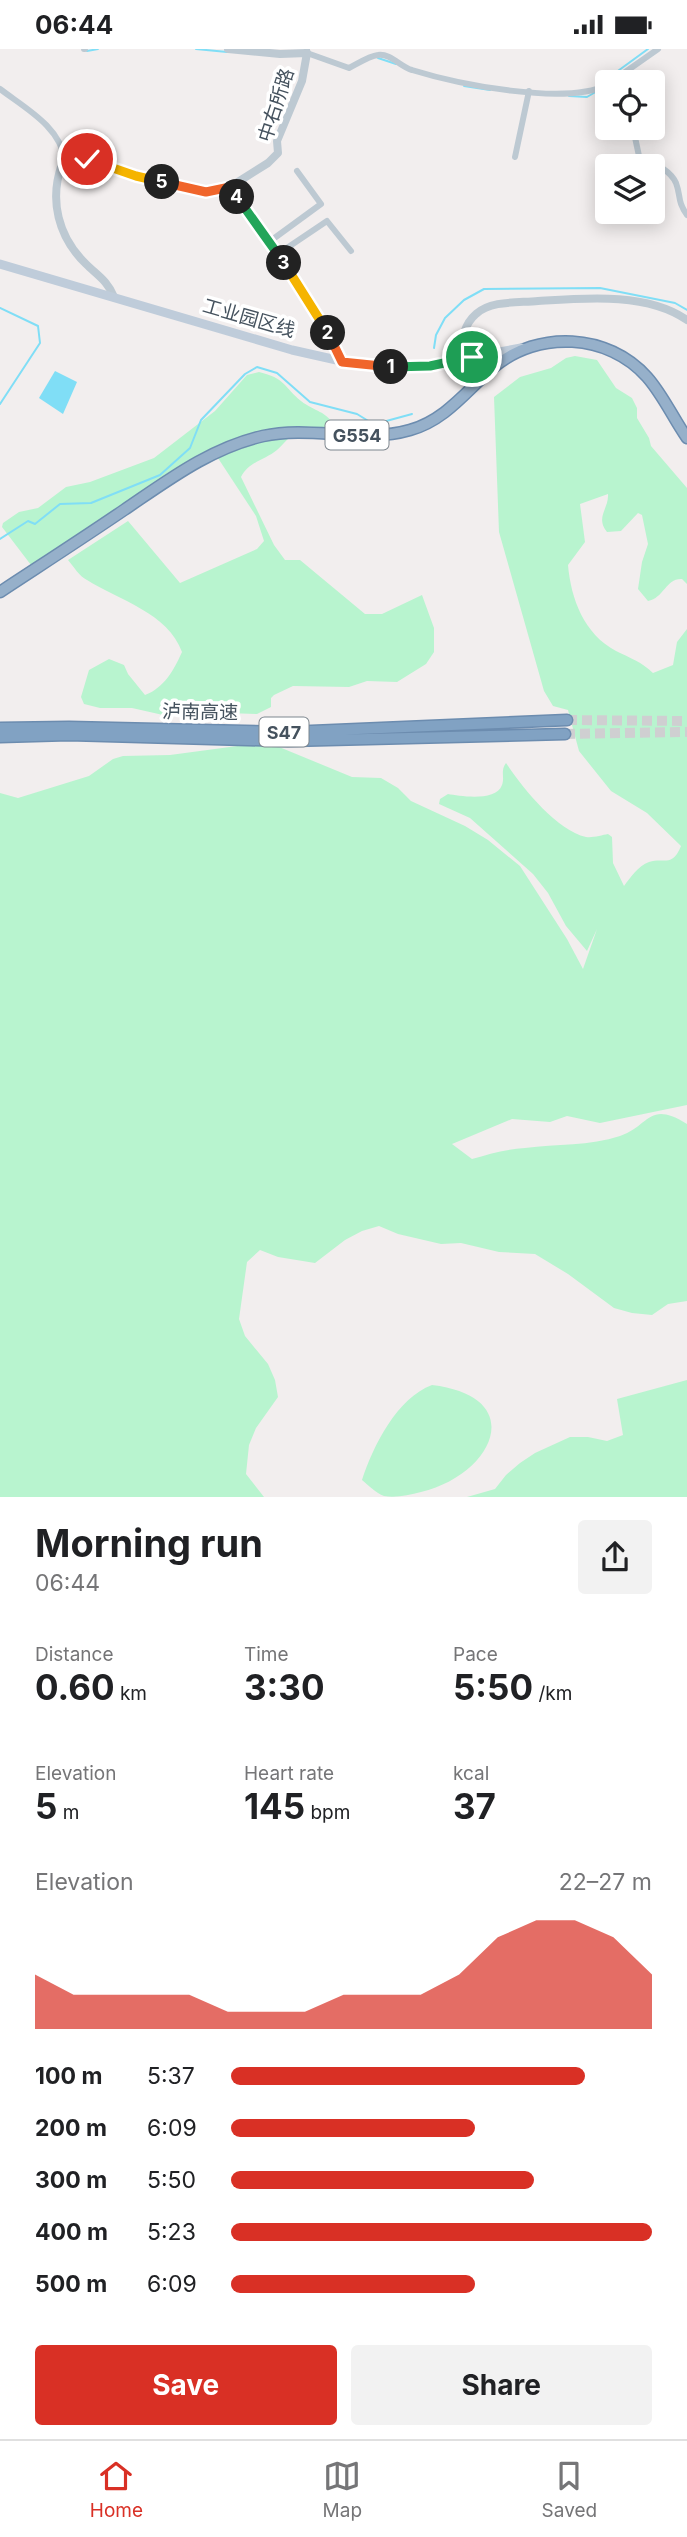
<!DOCTYPE html>
<html lang="en">
<head>
<meta charset="utf-8">
<style>
  body { margin:0; font-family:Inter,"Noto Sans SC",sans-serif; background:#f2f2f2; color:#202124; height:100vh; display:flex; flex-direction:column; font-size:26px; white-space:nowrap }
  * { box-sizing:border-box; margin:0 }
  p { font-size:23px; color:#757577 }
  .icon { flex:none; width:38px; height:38px; fill:none; stroke:currentColor; stroke-width:2; stroke-linecap:round; stroke-linejoin:round }
  .map { position:relative; height:1448px; overflow:hidden }
  .details { display:flex; flex-direction:column; background:#fff; flex:1 }
  .details>* { flex:none }
  .buttons { position:absolute; left:595px; top:21px; display:grid; gap:14px }
  .buttons a { display:grid; place-items:center; width:70px; height:70px; border-radius:7px; background:#fff; box-shadow:0 4px 18px #0003; font-size:35px }
  .pin { position:absolute; display:grid; place-items:center; width:60px; height:60px; color:#fff; margin:-30px; border:4px solid #fff; border-radius:50%; box-shadow:0 2px 7px #0007 }
  .km { position:absolute; width:35px; height:35px; margin:-18px; border-radius:50%; background:#222; color:#fff; font-size:19px; line-height:35px; text-align:center }
  .round { display:grid; place-items:center; flex:none; width:74px; height:74px; border-radius:7px; background:#f2f2f2 }
  .headline { display:flex; align-items:center; justify-content:space-between; height:119px; padding:0 35px }
  h1 { font-size:38px; font-weight:700; line-height:52px }
  .metrics { display:grid; grid-template-columns:repeat(3,1fr); gap:10px; height:119px; padding:7px 35px }
  .metrics div { display:grid; align-content:center }
  .metrics b { font-size:35px; font-weight:700 }
  .metrics small { font-size:19px; font-weight:400 }
  .metrics p { font-size:19px }
  .chart { height:196px; padding:14px 35px }
  .chart p { display:flex; justify-content:space-between }
  .chart svg { width:100%; height:126px; margin-top:7px; fill:#d93025; opacity:.7 }
  .cta { display:flex; gap:14px; margin-top:auto; padding:14px 35px }
  .cta a { flex:1; height:80px; border-radius:7px; background:#d93025; color:#fff; font-size:28px; font-weight:700; line-height:80px; text-align:center }
  .cta a+a { background:#f2f2f2; color:#202124 }
  ul { padding:0 35px; list-style:none; font-size:23px }
  li { display:grid; grid-template-columns:112px 84px 1fr; align-items:center; height:52px }
  li i { height:18px; border-radius:9px; background:#d93025 }
  .status { display:flex; justify-content:space-between; align-items:center; height:49px; padding:0 35px; background:#fff; direction:ltr }
  .status svg { height:19px; fill:currentColor }
  .tab-bar { display:flex; justify-content:space-around; align-items:center; height:98px; border-top:2px solid #e0e0e0; background:#fff; font-size:19px; color:#757577 }
  .tab-bar a { display:grid; justify-items:center; gap:4px }
  .tab-bar .current { color:#d93025 }
  .map>svg:first-child { display:block }
  .green { fill:#b8f4cf }
  .water { fill:#80def6 }
  .lines { fill:none; stroke-linecap:round; stroke-linejoin:round }
  .stream { stroke:#80def6; stroke-width:2 }
  .motorway-tunnel { stroke:#cfcfd1; stroke-width:10; stroke-dasharray:10 5; stroke-linecap:butt }
  .trunk-casing { stroke:#6c8caf; stroke-width:13 }
  .motorway-casing { stroke:#6c8caf; stroke-width:13 }
  .minor { stroke:#bdc9d2; stroke-width:6 }
  .tertiary { stroke:#bdc9d2; stroke-width:8 }
  .secondary { stroke:#bfccda; stroke-width:9 }
  .trunk { stroke:#96b0ca; stroke-width:10 }
  .motorway { stroke:#81a2c3; stroke-width:10 }
  .split-1-casing { stroke:#fff; stroke-width:14 }
  .split-2-casing { stroke:#fff; stroke-width:14 }
  .split-3-casing { stroke:#fff; stroke-width:14 }
  .split-4-casing { stroke:#fff; stroke-width:14 }
  .split-5-casing { stroke:#fff; stroke-width:14 }
  .split-6-casing { stroke:#fff; stroke-width:14 }
  .split-1 { stroke:#22a559; stroke-width:9 }
  .split-2 { stroke:#f0652b; stroke-width:9 }
  .split-3 { stroke:#f5b400; stroke-width:9 }
  .split-4 { stroke:#22a559; stroke-width:9 }
  .split-5 { stroke:#f0652b; stroke-width:9 }
  .split-6 { stroke:#f5b400; stroke-width:9 }
  .labels { text-anchor:middle; dominant-baseline:central; stroke-width:7; stroke-linejoin:round; paint-order:stroke }
  .shield { fill:#fff; stroke:#7d868e; stroke-width:2 }
  .shield-label { font-size:18px; font-weight:bold; fill:#45525e }
  .street-label { font-size:19px; fill:#45525e; stroke:#fff }
</style>
</head>
<body>
<div class="status"><b>06:44</b><svg viewBox="0 0 49 12"><path d="M0 12V9h3v3zM5 12V6h3v6zM10 12V3h3v9zM15 12V0h3v12zM26 1h20v11H26zM47 4h2v5h-2z"/></svg></div>
<div class="map">
<svg width="687" height="1449" viewBox="0 0 687 1449">
  <rect width="100%" height="100%" fill="#f2eeee"/>
  <path class="green" d="M 575,307 L 597,311 L 616,339 L 632,349 L 637,359 L 637,369 L 649,389 L 651,397 L 687,439 L 687,535 L 682,530 C 666,529 664,549 648,552 L 638,540 L 642,513 L 648,495 L 642,466 L 638,464 L 621,482 L 607,483 C 595,468 609,460 608,445 L 580,455 L 585,493 L 568,516 C 571,550 584,585 616,602 C 630,609 642,613 653,624 L 673,616 L 677,593 L 687,580 L 687,1056 L 600,1074 L 567,1067 L 550,1073 L 512,1070 L 452,1095 L 472,1110 C 489,1105 507,1100 525,1099 C 556,1095 590,1097 620,1087 C 650,1077 648,1051 687,1075 L 687,1252 L 668,1255 L 652,1266 L 632,1264 L 614,1259 L 568,1225 L 535,1205 L 499,1203 L 461,1194 L 441,1195 L 398,1185 L 379,1177 L 362,1182 L 345,1191 L 315,1214 L 278,1208 L 260,1201 L 247,1213 L 239,1270 L 245,1287 L 268,1315 L 275,1331 L 278,1348 L 256,1379 L 249,1396 L 246,1425 L 264,1448 L 0,1448 L 0,744 L 18,749 L 89,727 L 113,710 L 123,707 L 170,706 L 267,693 L 352,728 L 381,729 L 398,739 L 411,752 L 465,777 L 488,791 L 520,817 L 567,890 L 583,920 L 597,880 L 587,902 L 566,877 L 548,844 L 533,825 L 470,769 L 439,755 L 440,750 L 448,745 C 460,747 496,753 502,736 C 505,728 500,722 506,714 C 522,738 556,781 586,788 C 593,789 602,786 608,785 L 612,788 L 613,814 L 624,837 C 630,829 638,817 649,813 C 664,808 672,819 681,797 L 647,764 L 611,742 L 579,702 L 568,661 L 553,657 L 544,642 L 499,483 L 494,348 L 520,328 L 551,319 L 566,309 Z
    M 259,323 C 285,329 284,338 301,352 C 315,363 326,361 336,379 C 325,383 313,375 303,379 C 293,382 284,395 277,401 C 265,411 248,413 241,428 L 274,496 L 285,511 L 300,511 L 365,565 L 382,565 L 422,546 L 434,579 L 434,603 L 426,615 L 397,633 L 367,632 L 349,638 L 293,637 L 274,646 L 271,649 L 271,658 L 257,665 L 227,664 L 188,668 L 163,666 L 132,659 L 100,659 L 84,655 L 81,648 L 89,621 L 109,610 L 124,616 L 128,625 L 145,646 C 164,639 174,621 182,603 C 168,564 119,551 87,531 C 79,527 74,518 68,511 L 128,472 L 180,534 L 257,500 L 264,492 L 256,467 L 214,403 L 57,499 L 46,509 L 31,516 L 2,478 L 3,474 L 19,463 L 38,459 L 66,438 L 90,433 L 154,409 L 215,362 L 247,326 Z
    M 687,1331 L 687,1448 L 467,1448 L 495,1440 L 506,1426 L 520,1414 L 535,1404 L 570,1388 L 588,1388 L 607,1392 L 623,1386 L 617,1350 Z
    M 432,1336 C 530,1348 493,1426 421,1443 C 409,1446 396,1449 384,1447 C 376,1444 368,1436 362,1431 C 373,1397 397,1349 432,1336 Z"/>
  <path class="water" d="M 55,322 L 77,333 L 63,365 L 39,349 Z"/>
  <g class="lines">
    <path class="stream" d="M 196,0 L 227,3
      M 87,2 L 98,0
      M 378,9 L 396,15
      M 600,35 L 648,0
      M 464,37 L 490,41
      M 569,47 L 587,48 L 599,41
      M 0,259 L 38,277 L 40,294 L 0,355
      M 434,299 L 436,286 L 445,269 L 464,251 L 484,240 L 600,239 L 675,254 L 687,261
      M 0,490 L 28,472 L 35,475 L 60,455 L 91,454 L 160,426 L 190,399 L 201,371 L 245,325 L 257,318 L 277,324 L 310,353 L 357,365 L 370,373 L 379,374 L 412,365"/>
    <path class="motorway-tunnel" d="M 567,671 L 687,672
      M 565,685 L 687,683"/>
    <g class="trunk-casing">
      <path id="trunk" d="M 0,543 C 41,516 83,489 124,461 C 167,432 210,399 263,387 C 311,376 362,395 410,381 C 446,371 467,341 494,318 C 538,281 608,284 647,328 C 663,346 673,369 687,389"/>
    </g>
    <g class="motorway-casing">
      <path id="motorway" d="M 0,679 L 69,678 L 288,683 L 567,671
        M 0,688 L 69,686 L 288,692 L 565,685"/>
    </g>
    <path class="minor" d="M 84,0 L 85,0
      M 307,0 L 307,4 L 349,19 C 357,15 369,7 378,6 C 390,4 401,18 412,21 C 457,35 565,57 607,36
      M 611,33 L 658,0
      M 0,40 C 25,59 61,78 65,112
      M 633,79 L 639,107 C 651,113 670,120 676,134 C 681,147 677,152 687,166
      M 515,108 L 529,42
      M 230,138 C 270,195 311,250 342,312
      M 269,193 L 321,155 L 297,122
      M 278,205 L 327,172 L 351,202"/>
    <path class="tertiary" d="M 114,248 C 108,232 97,226 86,215 C 58,188 49,151 62,115 L 71,110 L 87,110 L 136,127 L 206,143 L 230,138 L 268,114 L 278,104 L 277,92 L 302,32 L 307,4 L 280,5 L 228,0
      M 460,310 C 462,294 462,277 476,265 C 491,251 519,254 538,252 C 584,249 647,243 687,271"/>
    <path class="secondary" d="M 0,215 L 292,301 L 350,314 L 391,318 L 421,317 L 521,299
      M 460,310 L 472,338"/>
    <use href="#trunk" class="trunk"/>
    <use href="#motorway" class="motorway"/>
  </g>
  <g class="lines">
    <g class="split-1-casing">
      <path id="split-1" d="M 391,318 L 430,317 L 472,308"/>
    </g>
    <g class="split-2-casing">
      <path id="split-2" d="M 328,284 L 342,313 L 391,318"/>
    </g>
    <g class="split-3-casing">
      <path id="split-3" d="M 284,214 L 328,284"/>
    </g>
    <g class="split-4-casing">
      <path id="split-4" d="M 237,148 L 284,214"/>
    </g>
    <g class="split-5-casing">
      <path id="split-5" d="M 162,133 L 206,143 L 230,138 L 237,148"/>
    </g>
    <g class="split-6-casing">
      <path id="split-6" d="M 87,110 L 136,127 L 162,133"/>
    </g>
    <use href="#split-1" class="split-1"/>
    <use href="#split-2" class="split-2"/>
    <use href="#split-3" class="split-3"/>
    <use href="#split-4" class="split-4"/>
    <use href="#split-5" class="split-5"/>
    <use href="#split-6" class="split-6"/>
  </g>
  <g class="labels">
    <g class="shield">
      <rect x="325.5" y="371.5" width="63" height="29" rx="5"/>
      <rect x="259.5" y="668.5" width="49" height="29" rx="5"/>
    </g>
    <g class="shield-label">
      <text x="357" y="386">G554</text>
      <text x="284" y="683">S47</text>
    </g>
    <g class="street-label">
      <text transform="translate(276 56) rotate(-72)">中右所路</text>
      <text transform="translate(249 269) rotate(16)">工业园区线</text>
      <text transform="translate(200 663) rotate(1)">泸南高速</text>
    </g>
  </g>
</svg>
<div class="buttons">
<a><svg class="icon" aria-label="locate" viewBox="0 0 24 24"><circle cx="12" cy="12" r="6"/><path d="M12 2v4M12 18v4M2 12h4M18 12h4"/></svg></a>
<a><svg class="icon" aria-label="layers" viewBox="0 0 24 24"><path d="M12 4l9 5-9 5-9-5zM3 14l9 5 9-5"/></svg></a>
</div>
<div class="pin" style="left:472px;top:308px;background:#1e9e55"><svg class="icon" aria-label="arrive" viewBox="0 0 24 24"><path d="M6 21V4h12l-3 4 3 4H6"/></svg></div>
<div class="pin" style="left:87px;top:110px;background:#d93025"><svg class="icon" aria-label="check" viewBox="0 0 24 24"><path d="M5 12l5 5 9-10"/></svg></div>
<b class="km" style="left:391px;top:318px">1</b>
<b class="km" style="left:328px;top:284px">2</b>
<b class="km" style="left:284px;top:214px">3</b>
<b class="km" style="left:237px;top:148px">4</b>
<b class="km" style="left:162px;top:133px">5</b>
</div>
<section class="details">
<div class="headline"><div><h1>Morning run</h1><p>06:44</p></div><a class="round"><svg class="icon" aria-label="share" viewBox="0 0 24 24"><path d="M12 15V3M7 8l5-5 5 5M5 13v7h14v-7"/></svg></a></div>
<div class="metrics">
<div><p>Distance</p><b>0.60<small> km</small></b></div>
<div><p>Time</p><b>3:30</b></div>
<div><p>Pace</p><b>5:50<small> /km</small></b></div>
</div>
<div class="metrics">
<div><p>Elevation</p><b>5<small> m</small></b></div>
<div><p>Heart rate</p><b>145<small> bpm</small></b></div>
<div><p>kcal</p><b>37</b></div>
</div>
<div class="chart"><p><span>Elevation</span>22–27 m</p>
<svg viewBox="0 0 160 44" preserveAspectRatio="none"><path d="M0 44V25L10 32L20 32L30 32L40 32L50 38L60 38L70 38L80 32L90 32L100 32L110 25L120 12L130 6L140 6L150 12L160 25V44z"/></svg>
</div>
<ul>
<li><b>100 m</b>5:37<i style="width:84%"></i></li>
<li><b>200 m</b>6:09<i style="width:58%"></i></li>
<li><b>300 m</b>5:50<i style="width:72%"></i></li>
<li><b>400 m</b>5:23<i style="width:100%"></i></li>
<li><b>500 m</b>6:09<i style="width:58%"></i></li>
</ul>
<div class="cta"><a>Save</a><a>Share</a></div>
</section>
<nav class="tab-bar">
<a class="current"><svg class="icon" aria-label="home" viewBox="0 0 24 24"><path d="M3 11l9-7 9 7M6 9v11h12V9"/></svg>Home</a>
<a><svg class="icon" aria-label="map" viewBox="0 0 24 24"><path d="M3 6l6-2 6 2 6-2v14l-6 2-6-2-6 2zM9 4v14M15 6v14"/></svg>Map</a>
<a><svg class="icon" aria-label="saved" viewBox="0 0 24 24"><path d="M7 4h10v16l-5-4-5 4z"/></svg>Saved</a>
</nav>
</body>
</html>
